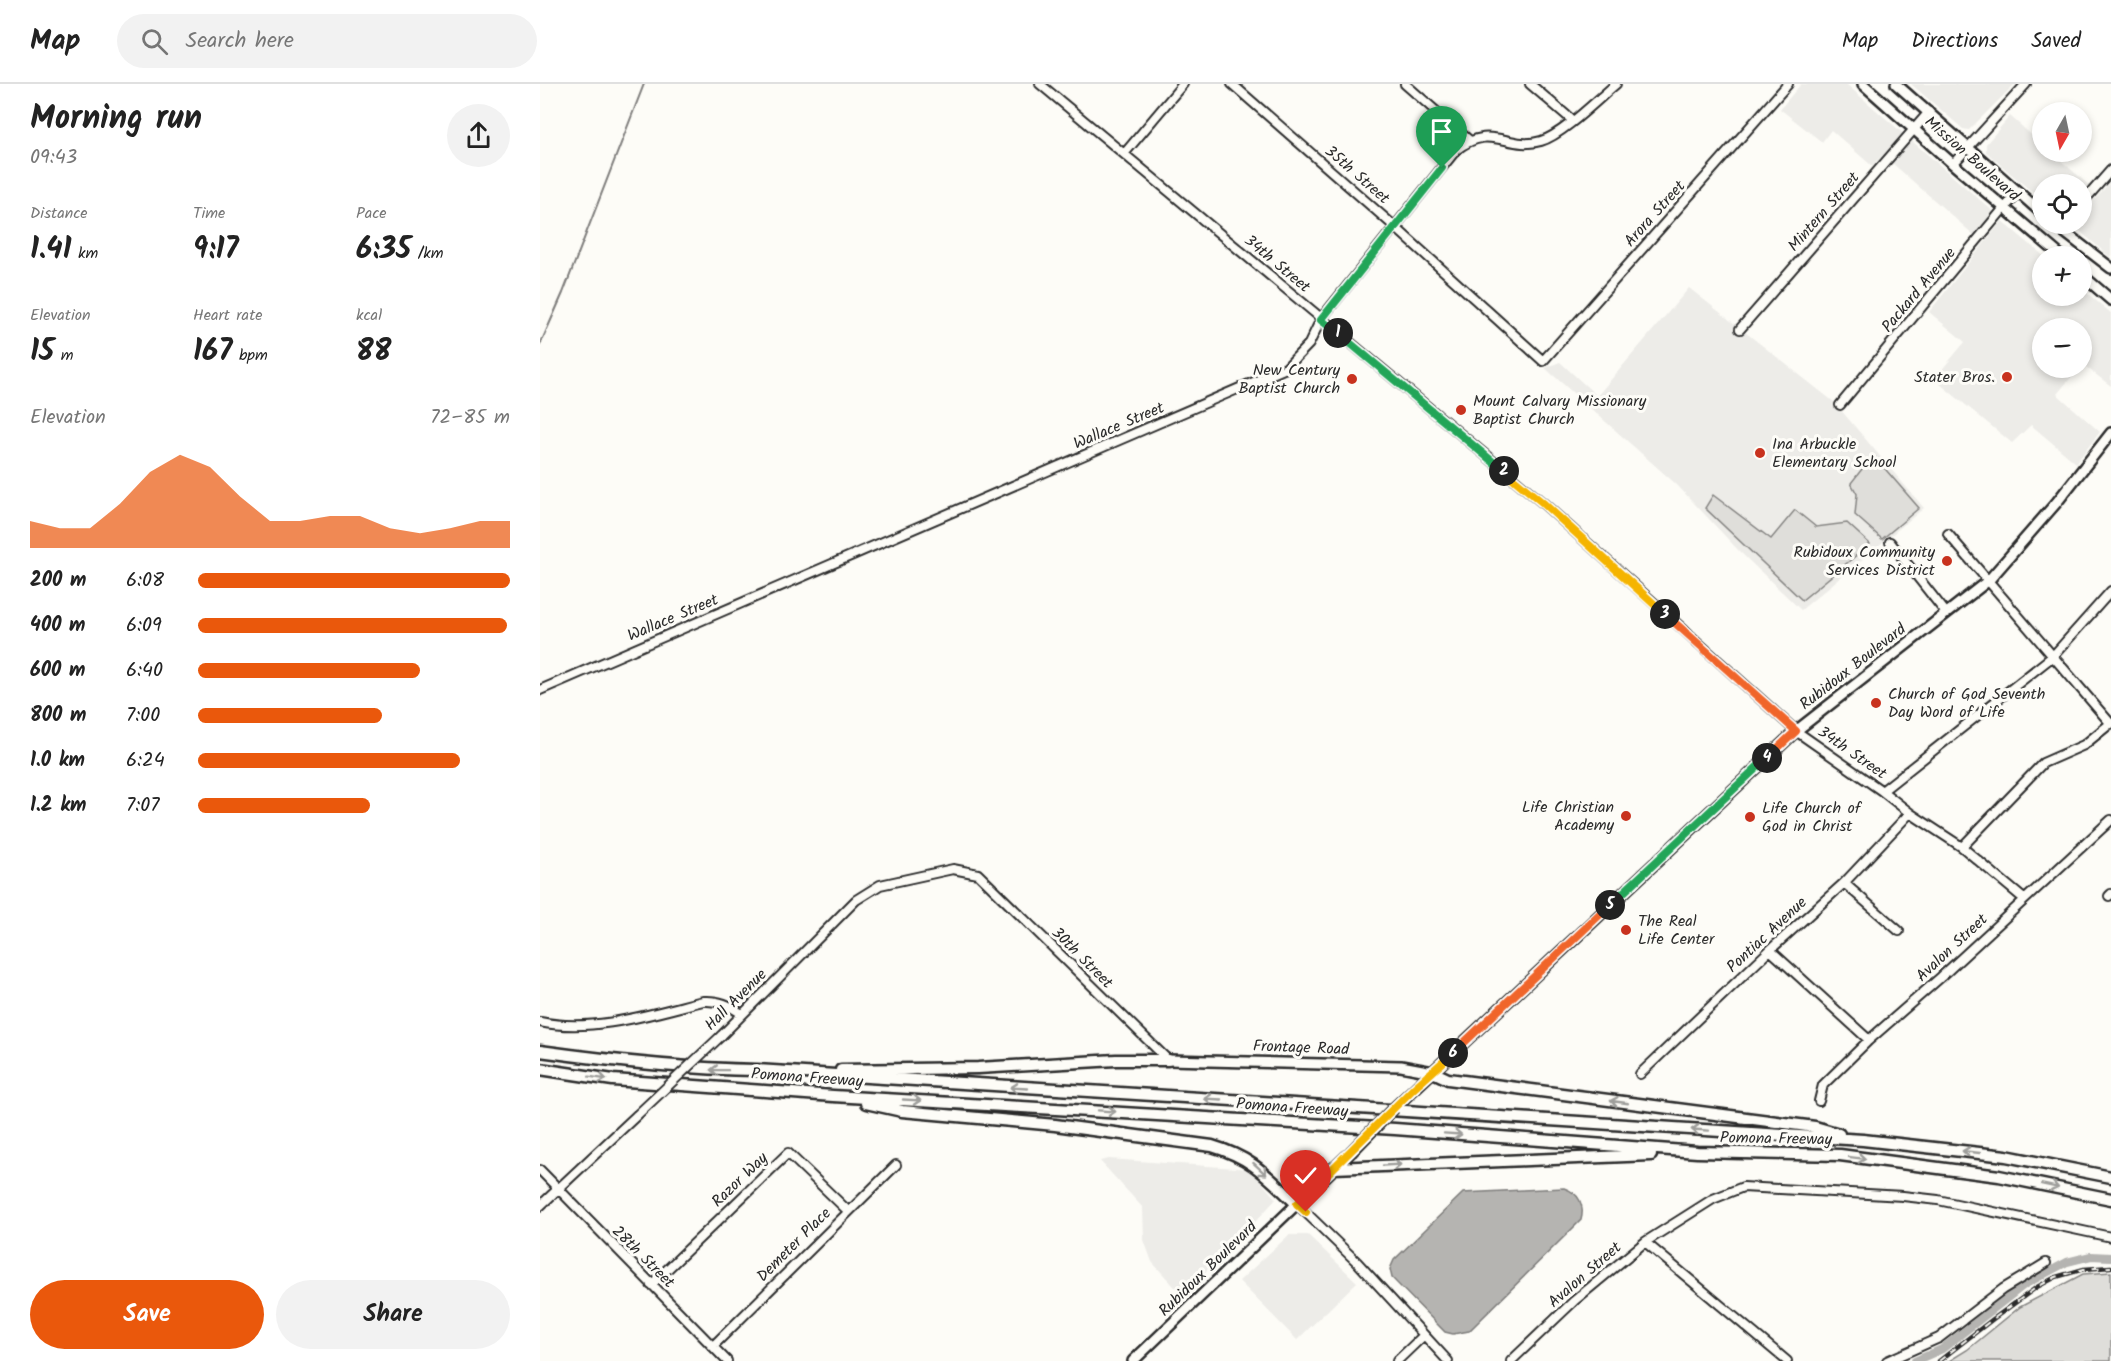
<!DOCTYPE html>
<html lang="en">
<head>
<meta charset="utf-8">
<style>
  body { margin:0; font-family:Kalam,sans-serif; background:#f2f2f2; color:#222; height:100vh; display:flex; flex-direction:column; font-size:22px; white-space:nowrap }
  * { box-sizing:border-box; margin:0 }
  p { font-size:20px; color:#767676 }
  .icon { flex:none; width:33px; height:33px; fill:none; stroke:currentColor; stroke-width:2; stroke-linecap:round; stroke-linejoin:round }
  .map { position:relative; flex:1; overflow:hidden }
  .sheet { display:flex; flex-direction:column; background:#fff; width:540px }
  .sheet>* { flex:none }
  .needle { width:39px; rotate:189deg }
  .fabs { position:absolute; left:1492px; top:18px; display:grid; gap:12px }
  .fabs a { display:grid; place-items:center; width:60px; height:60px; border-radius:50%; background:#fff; box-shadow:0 3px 9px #0003; font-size:30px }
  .pin { position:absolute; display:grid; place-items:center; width:51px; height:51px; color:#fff; margin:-62px -26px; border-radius:50% 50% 50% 0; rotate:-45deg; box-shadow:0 0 6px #0007 }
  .pin .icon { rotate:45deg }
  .km { position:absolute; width:30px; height:30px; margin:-15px; border-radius:50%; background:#222; color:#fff; font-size:16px; line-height:30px; text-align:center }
  .round { display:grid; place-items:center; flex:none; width:63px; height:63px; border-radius:32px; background:#f2f2f2 }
  .overview { display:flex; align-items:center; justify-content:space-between; height:102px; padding:0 30px }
  h1 { font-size:33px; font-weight:700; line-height:45px }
  .metrics { display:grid; grid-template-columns:repeat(3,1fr); gap:9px; height:102px; padding:6px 30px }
  .metrics div { display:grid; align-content:center }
  .metrics b { font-size:30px; font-weight:700 }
  .metrics small { font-size:16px; font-weight:400 }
  .metrics p { font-size:16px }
  .chart { height:168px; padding:12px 30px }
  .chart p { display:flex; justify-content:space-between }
  .chart svg { width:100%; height:108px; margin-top:6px; fill:#ea580c; opacity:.7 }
  .primary-button { display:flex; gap:12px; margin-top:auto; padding:12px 30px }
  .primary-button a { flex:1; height:69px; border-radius:36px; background:#ea580c; color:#fff; font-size:24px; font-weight:700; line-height:69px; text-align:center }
  .primary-button a+a { background:#f2f2f2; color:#222 }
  ul { padding:0 30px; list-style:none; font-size:20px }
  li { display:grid; grid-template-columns:96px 72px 1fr; align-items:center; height:45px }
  li i { height:15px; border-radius:8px; background:#ea580c }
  header { display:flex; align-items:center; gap:36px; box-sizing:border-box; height:84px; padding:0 30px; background:#fff; border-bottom:2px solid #e0e0e0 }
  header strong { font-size:28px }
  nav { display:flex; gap:33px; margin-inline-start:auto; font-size:21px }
  .search { width:420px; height:54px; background:#f2f2f2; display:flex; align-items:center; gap:15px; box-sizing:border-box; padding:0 21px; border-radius:33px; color:#767676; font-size:22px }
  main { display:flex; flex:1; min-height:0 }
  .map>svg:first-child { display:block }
  .built { fill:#edece8 }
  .green { fill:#dfdeda; stroke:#858482; stroke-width:1.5 }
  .water { fill:#b5b4b1; stroke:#7e7d7b; stroke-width:1.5 }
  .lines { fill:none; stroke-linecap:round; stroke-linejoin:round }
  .stream { stroke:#7e7d7b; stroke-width:2 }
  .canal { stroke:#b5b4b1; stroke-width:8 }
  .minor-casing { stroke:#2b2b2b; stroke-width:12 }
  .major-casing { stroke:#2b2b2b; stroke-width:14 }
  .highway-casing { stroke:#2b2b2b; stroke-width:15 }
  .minor { stroke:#fdfcf7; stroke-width:8 }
  .major { stroke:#fdfcf7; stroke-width:9 }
  .highway { stroke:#fdfcf7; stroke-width:10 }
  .rail-casing { stroke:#2b2b2b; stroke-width:4.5 }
  .rail { stroke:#fdfcf7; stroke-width:2; stroke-dasharray:7; stroke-linecap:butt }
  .minor-bridge-casing { stroke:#2b2b2b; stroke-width:12; stroke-linecap:butt }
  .major-bridge-casing { stroke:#2b2b2b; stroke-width:14; stroke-linecap:butt }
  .minor-bridge { stroke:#fdfcf7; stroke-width:8 }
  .major-bridge { stroke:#fdfcf7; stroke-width:9 }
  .oneway { stroke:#9e9e9b }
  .split-1-casing { stroke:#fff; stroke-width:12 }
  .split-2-casing { stroke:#fff; stroke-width:12 }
  .split-3-casing { stroke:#fff; stroke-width:12 }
  .split-4-casing { stroke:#fff; stroke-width:12 }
  .split-5-casing { stroke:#fff; stroke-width:12 }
  .split-6-casing { stroke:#fff; stroke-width:12 }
  .split-7-casing { stroke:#fff; stroke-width:12 }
  .split-1 { stroke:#22a559; stroke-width:8 }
  .split-2 { stroke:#22a559; stroke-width:8 }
  .split-3 { stroke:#f5b400; stroke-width:8 }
  .split-4 { stroke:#f0652b; stroke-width:8 }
  .split-5 { stroke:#22a559; stroke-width:8 }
  .split-6 { stroke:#f0652b; stroke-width:8 }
  .split-7 { stroke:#f5b400; stroke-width:8 }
  .poi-dot { fill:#c8321e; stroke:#fdfcf7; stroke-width:2 }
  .labels { text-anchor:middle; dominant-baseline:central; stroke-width:6; stroke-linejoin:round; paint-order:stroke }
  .street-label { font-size:16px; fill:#2b2b2b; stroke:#fdfcf7 }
  .poi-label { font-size:16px; fill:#2b2b2b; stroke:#fdfcf7; text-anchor:start }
</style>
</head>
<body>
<header>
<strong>Map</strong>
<div class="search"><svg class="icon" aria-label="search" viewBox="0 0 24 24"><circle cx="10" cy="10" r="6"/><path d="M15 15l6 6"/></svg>Search here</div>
<nav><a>Map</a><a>Directions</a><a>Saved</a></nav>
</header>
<main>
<section class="sheet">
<div class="overview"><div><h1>Morning run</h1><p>09:43</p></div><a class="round"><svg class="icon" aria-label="share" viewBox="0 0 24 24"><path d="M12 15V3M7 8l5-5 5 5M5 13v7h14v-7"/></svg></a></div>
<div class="metrics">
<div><p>Distance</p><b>1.41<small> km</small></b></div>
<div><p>Time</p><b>9:17</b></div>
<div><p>Pace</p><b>6:35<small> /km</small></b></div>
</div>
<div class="metrics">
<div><p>Elevation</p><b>15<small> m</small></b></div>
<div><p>Heart rate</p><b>167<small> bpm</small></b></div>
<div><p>kcal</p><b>88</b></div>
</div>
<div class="chart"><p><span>Elevation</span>72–85 m</p>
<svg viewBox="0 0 160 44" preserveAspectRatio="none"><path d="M0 44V33L10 36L20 36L30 26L40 13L50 6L60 11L70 23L80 33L90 33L100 31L110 31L120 36L130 38L140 36L150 33L160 33V44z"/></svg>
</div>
<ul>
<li><b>200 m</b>6:08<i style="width:100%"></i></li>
<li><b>400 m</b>6:09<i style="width:99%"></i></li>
<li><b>600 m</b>6:40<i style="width:71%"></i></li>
<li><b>800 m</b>7:00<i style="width:59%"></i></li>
<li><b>1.0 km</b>6:24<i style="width:84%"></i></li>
<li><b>1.2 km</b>7:07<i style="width:55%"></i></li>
</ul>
<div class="primary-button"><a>Save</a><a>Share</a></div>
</section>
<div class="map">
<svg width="1571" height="1277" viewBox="0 0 1571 1277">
  <rect width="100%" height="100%" fill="#fdfcf7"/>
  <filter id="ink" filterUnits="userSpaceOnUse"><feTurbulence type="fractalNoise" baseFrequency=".0167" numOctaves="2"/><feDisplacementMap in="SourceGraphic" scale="12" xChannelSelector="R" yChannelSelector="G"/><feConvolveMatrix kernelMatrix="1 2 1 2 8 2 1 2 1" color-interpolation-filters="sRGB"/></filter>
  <g filter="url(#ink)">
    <path class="built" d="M 1261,0 L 1306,0 L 1455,129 L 1435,152 L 1343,71 L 1332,82 L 1291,46 L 1282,58 L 1240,25 Z
      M 1371,0 L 1475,0 L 1429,46 L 1423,45 Z
      M 1470,32 L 1503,61 L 1503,68 L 1511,68 L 1550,102 L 1542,110 L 1542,100 L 1503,100 L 1503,117 L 1471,90 L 1446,68 L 1446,60 Z
      M 1571,97 L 1571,174 L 1533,141 L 1542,140 L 1542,130 Z
      M 1462,137 L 1504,172 L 1503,212 L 1542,212 L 1542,205 L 1571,229 L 1571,302 L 1542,280 L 1542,244 L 1503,244 L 1503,284 L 1539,284 L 1517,310 L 1560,348 L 1536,379 L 1491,341 L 1472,359 L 1394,295 L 1425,258 L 1389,228 Z
      M 1149,204 L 1294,318 L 1384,424 L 1261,526 L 1200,468 L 1137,401 L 1005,284 L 1020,278 L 1057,312 Z
      M 569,1075 L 710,1085 L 736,1115 L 696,1159 L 642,1211 L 612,1178 L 604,1156 L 603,1124 L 560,1077 Z
      M 749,1151 L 768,1151 L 817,1198 L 757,1256 L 699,1197 Z"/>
    <path class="green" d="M 1333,371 L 1379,424 L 1342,455 L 1315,431 L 1317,410 L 1311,399 Z
      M 1173,411 L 1231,455 L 1255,426 L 1276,443 L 1307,439 L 1330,460 L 1262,516 L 1165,424 Z
      M 1571,1188 L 1571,1277 L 1409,1277 L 1427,1266 L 1480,1223 L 1543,1190 Z"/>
    <path class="water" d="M 1024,1104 C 1039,1109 1045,1121 1041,1136 L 929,1247 L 913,1250 L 905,1248 L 852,1194 L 850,1185 L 854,1176 L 923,1109 Z"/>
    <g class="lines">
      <path class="stream" d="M 0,261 L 23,209 L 104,0"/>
      <path class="canal" d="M 1375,1277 L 1402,1265 L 1484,1201 L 1527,1178 L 1551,1172 L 1571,1173"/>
      <g class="minor-casing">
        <path id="minor" d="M 500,0 L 1003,419 L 1256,647 L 1342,707 L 1370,729 L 1422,763 L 1484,815
          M 692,0 L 854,142 L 1003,277 L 1248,0
          M 865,0 L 930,57
          M 990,0 L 1032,36
          M 584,70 L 643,0
          M 1413,80 L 1486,0
          M 1542,119 L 1571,86
          M 1200,245 L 1389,28
          M 1300,321 L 1464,124 L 1479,109
          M 1408,450 L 1571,640
          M 1350,458 L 1406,529
          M 0,606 L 746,284 L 769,260 L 781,235 L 916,66 C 952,38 967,67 1001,57 C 1022,51 1058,15 1076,0
          M 1342,707 L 1513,572 L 1571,507
          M 1422,763 L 1503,679 L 1544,661 L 1571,639
          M 1304,799 L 1359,847
          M 1569,812 L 1571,810
          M 1230,866 L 1329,956
          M 0,938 C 54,949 111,930 163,917 C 179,916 189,921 202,930
          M 181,952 L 316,816 L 340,801 L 413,785 L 438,790 L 628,976
          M 1100,990 L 1230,866 L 1304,799 L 1370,729
          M 1279,1017 L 1283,1001 L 1329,956 L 1401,893 L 1571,736
          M 0,1086 L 187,1277
          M 757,1120 L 817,1178 L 908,1277
          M 0,1122 L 97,1031
          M 1105,1158 L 1247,1277
          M 111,1201 L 248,1069 L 308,1127
          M 173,1262 L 356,1081
          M 857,1277 L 883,1252
          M 971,1277 L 1034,1217 L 1105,1158 L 1173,1115 L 1203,1103 L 1363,1112 L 1398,1116 L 1571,1153
          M 1347,1277 L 1399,1254 L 1463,1205 L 1506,1179"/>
      </g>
      <g class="major-casing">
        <path id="major" d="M 1323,0 L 1413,80 L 1521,172
          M 1356,0 L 1503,130
          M 1514,140 L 1571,184
          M 1542,191 L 1571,216
          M 628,976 L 861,982 L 893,988
          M 854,1024 L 1256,647 L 1449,496 L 1517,418 L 1571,349
          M 593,1277 L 811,1068"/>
      </g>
      <g class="highway-casing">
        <path id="highway" d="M 0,967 C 72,977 144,985 217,986 L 1323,1056 L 1466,1072 L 1571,1093
          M 0,985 L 73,996 L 293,1012 L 855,1045 L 1157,1068 L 1300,1071 L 1459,1092 L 1571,1115
          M 301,986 L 438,984 L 576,976 L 628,976
          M 893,988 L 908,995 L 1275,1043 L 1299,1050
          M 326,1019 L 362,1027 L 515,1041 L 672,1062 C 713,1074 727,1092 757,1120
          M 794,1084 L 1111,1071"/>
      </g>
      <use href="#minor" class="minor"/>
      <use href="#major" class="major"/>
      <use href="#highway" class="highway"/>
      <g class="rail-casing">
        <path id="rail" d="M 1399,1277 L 1453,1235 L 1497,1203 L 1516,1193 L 1544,1185 L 1571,1183"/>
      </g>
      <use href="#rail" class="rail"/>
      <g class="minor-bridge-casing">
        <path id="minor-bridge" d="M 97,1031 L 181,952"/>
      </g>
      <g class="major-bridge-casing">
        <path id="major-bridge" d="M 811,1068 L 854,1024"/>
      </g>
      <use href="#minor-bridge" class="minor-bridge"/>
      <use href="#major-bridge" class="major-bridge"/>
    </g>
    <defs><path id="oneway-shaft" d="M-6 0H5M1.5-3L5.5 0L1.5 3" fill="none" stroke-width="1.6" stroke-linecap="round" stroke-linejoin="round" transform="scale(1.5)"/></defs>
    <g class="oneway">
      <use href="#oneway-shaft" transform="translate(179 986) rotate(-179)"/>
      <use href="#oneway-shaft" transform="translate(58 994) rotate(9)"/>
      <use href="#oneway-shaft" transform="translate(479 1004) rotate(-177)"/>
      <use href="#oneway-shaft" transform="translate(673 1015) rotate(-177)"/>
      <use href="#oneway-shaft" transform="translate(372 1016) rotate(3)"/>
      <use href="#oneway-shaft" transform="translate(1079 1018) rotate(-172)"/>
      <use href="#oneway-shaft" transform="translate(567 1027) rotate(4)"/>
      <use href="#oneway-shaft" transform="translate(1160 1046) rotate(-176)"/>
      <use href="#oneway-shaft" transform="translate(913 1050) rotate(4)"/>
      <use href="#oneway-shaft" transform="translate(1431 1068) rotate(-174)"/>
      <use href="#oneway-shaft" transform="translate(1317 1074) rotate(7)"/>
      <use href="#oneway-shaft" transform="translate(852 1081) rotate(-3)"/>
      <use href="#oneway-shaft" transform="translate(720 1085) rotate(42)"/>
      <use href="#oneway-shaft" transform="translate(1510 1102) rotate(12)"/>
    </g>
  </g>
  <g class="lines" filter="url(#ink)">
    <g class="split-1-casing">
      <path id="split-1" d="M 798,249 L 781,236 L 902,84"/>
    </g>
    <g class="split-2-casing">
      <path id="split-2" d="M 798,249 L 964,387"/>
    </g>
    <g class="split-3-casing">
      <path id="split-3" d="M 964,387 L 1003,419 L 1125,530"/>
    </g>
    <g class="split-4-casing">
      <path id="split-4" d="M 1125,530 L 1256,647 L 1227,674"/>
    </g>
    <g class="split-5-casing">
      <path id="split-5" d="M 1070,821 L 1227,674"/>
    </g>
    <g class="split-6-casing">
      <path id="split-6" d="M 913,969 L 1070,821"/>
    </g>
    <g class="split-7-casing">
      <path id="split-7" d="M 766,1128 L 757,1120 L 873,1005 L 913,969"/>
    </g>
    <use href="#split-1" class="split-1"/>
    <use href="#split-2" class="split-2"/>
    <use href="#split-3" class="split-3"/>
    <use href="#split-4" class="split-4"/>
    <use href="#split-5" class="split-5"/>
    <use href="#split-6" class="split-6"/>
    <use href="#split-7" class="split-7"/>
  </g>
  <g class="poi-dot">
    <circle cx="1467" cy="293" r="6"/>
    <circle cx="812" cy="295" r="6"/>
    <circle cx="921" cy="326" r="6"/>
    <circle cx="1220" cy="369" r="6"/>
    <circle cx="1407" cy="477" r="6"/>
    <circle cx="1336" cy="619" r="6"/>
    <circle cx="1086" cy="732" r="6"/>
    <circle cx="1210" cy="733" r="6"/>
    <circle cx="1086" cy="846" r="6"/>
  </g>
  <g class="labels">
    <g class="street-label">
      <text transform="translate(1432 75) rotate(41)">Mission Boulevard</text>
      <text transform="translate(817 91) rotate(41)">35th Street</text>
      <text transform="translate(1284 128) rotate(-49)">Mintern Street</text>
      <text transform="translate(1115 130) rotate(-48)">Arora Street</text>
      <text transform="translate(737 180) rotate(40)">34th Street</text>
      <text transform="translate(1379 206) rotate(-50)">Packard Avenue</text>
      <text transform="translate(579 342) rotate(-23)">Wallace Street</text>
      <text transform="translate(133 534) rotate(-23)">Wallace Street</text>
      <text transform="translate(1313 583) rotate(-38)">Rubidoux Boulevard</text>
      <text transform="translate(1312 669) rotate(35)">34th Street</text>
      <text transform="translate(1227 851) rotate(-43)">Pontiac Avenue</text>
      <text transform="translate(1412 864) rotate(-43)">Avalon Street</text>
      <text transform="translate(542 874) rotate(45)">30th Street</text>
      <text transform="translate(196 916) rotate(-45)">Hall Avenue</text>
      <text transform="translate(761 964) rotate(2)">Frontage Road</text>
      <text transform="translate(267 994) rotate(4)">Pomona Freeway</text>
      <text transform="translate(752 1024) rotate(4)">Pomona Freeway</text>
      <text transform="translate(1236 1055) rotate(1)">Pomona Freeway</text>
      <text transform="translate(200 1096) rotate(-44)">Razor Way</text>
      <text transform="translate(254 1161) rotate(-45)">Demeter Place</text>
      <text transform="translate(103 1173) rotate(45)">28th Street</text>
      <text transform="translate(668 1185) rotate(-44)">Rubidoux Boulevard</text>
      <text transform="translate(1045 1191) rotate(-41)">Avalon Street</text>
    </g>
    <g class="poi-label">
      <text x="800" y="286" text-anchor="end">New Century<tspan x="800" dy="18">Baptist Church</tspan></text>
      <text x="1455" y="293" text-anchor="end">Stater Bros.</text>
      <text x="933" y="317">Mount Calvary Missionary<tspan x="933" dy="18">Baptist Church</tspan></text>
      <text x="1232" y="360">Ina Arbuckle<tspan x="1232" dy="18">Elementary School</tspan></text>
      <text x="1395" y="468" text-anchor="end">Rubidoux Community<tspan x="1395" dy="18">Services District</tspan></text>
      <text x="1348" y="610">Church of God Seventh<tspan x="1348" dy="18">Day Word of Life</tspan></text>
      <text x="1074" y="723" text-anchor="end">Life Christian<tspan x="1074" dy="18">Academy</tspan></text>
      <text x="1222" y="724">Life Church of<tspan x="1222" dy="18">God in Christ</tspan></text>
      <text x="1098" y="837">The Real<tspan x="1098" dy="18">Life Center</tspan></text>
    </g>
  </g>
</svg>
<div class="fabs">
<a><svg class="needle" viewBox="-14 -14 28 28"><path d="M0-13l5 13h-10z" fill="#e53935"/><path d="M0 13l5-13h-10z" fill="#767676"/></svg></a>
<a><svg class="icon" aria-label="locate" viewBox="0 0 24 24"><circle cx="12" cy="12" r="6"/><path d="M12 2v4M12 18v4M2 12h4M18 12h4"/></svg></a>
<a>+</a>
<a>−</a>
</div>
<div class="pin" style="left:902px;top:84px;background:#1e9e55"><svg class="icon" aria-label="arrive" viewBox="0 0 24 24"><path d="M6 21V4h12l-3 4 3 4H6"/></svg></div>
<div class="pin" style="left:766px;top:1128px;background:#d93025"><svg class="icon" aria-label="check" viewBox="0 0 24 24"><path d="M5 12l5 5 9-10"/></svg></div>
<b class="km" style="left:798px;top:249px">1</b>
<b class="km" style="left:964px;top:387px">2</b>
<b class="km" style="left:1125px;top:530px">3</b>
<b class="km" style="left:1227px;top:674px">4</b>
<b class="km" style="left:1070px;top:821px">5</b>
<b class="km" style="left:913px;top:969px">6</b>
</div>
</main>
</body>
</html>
